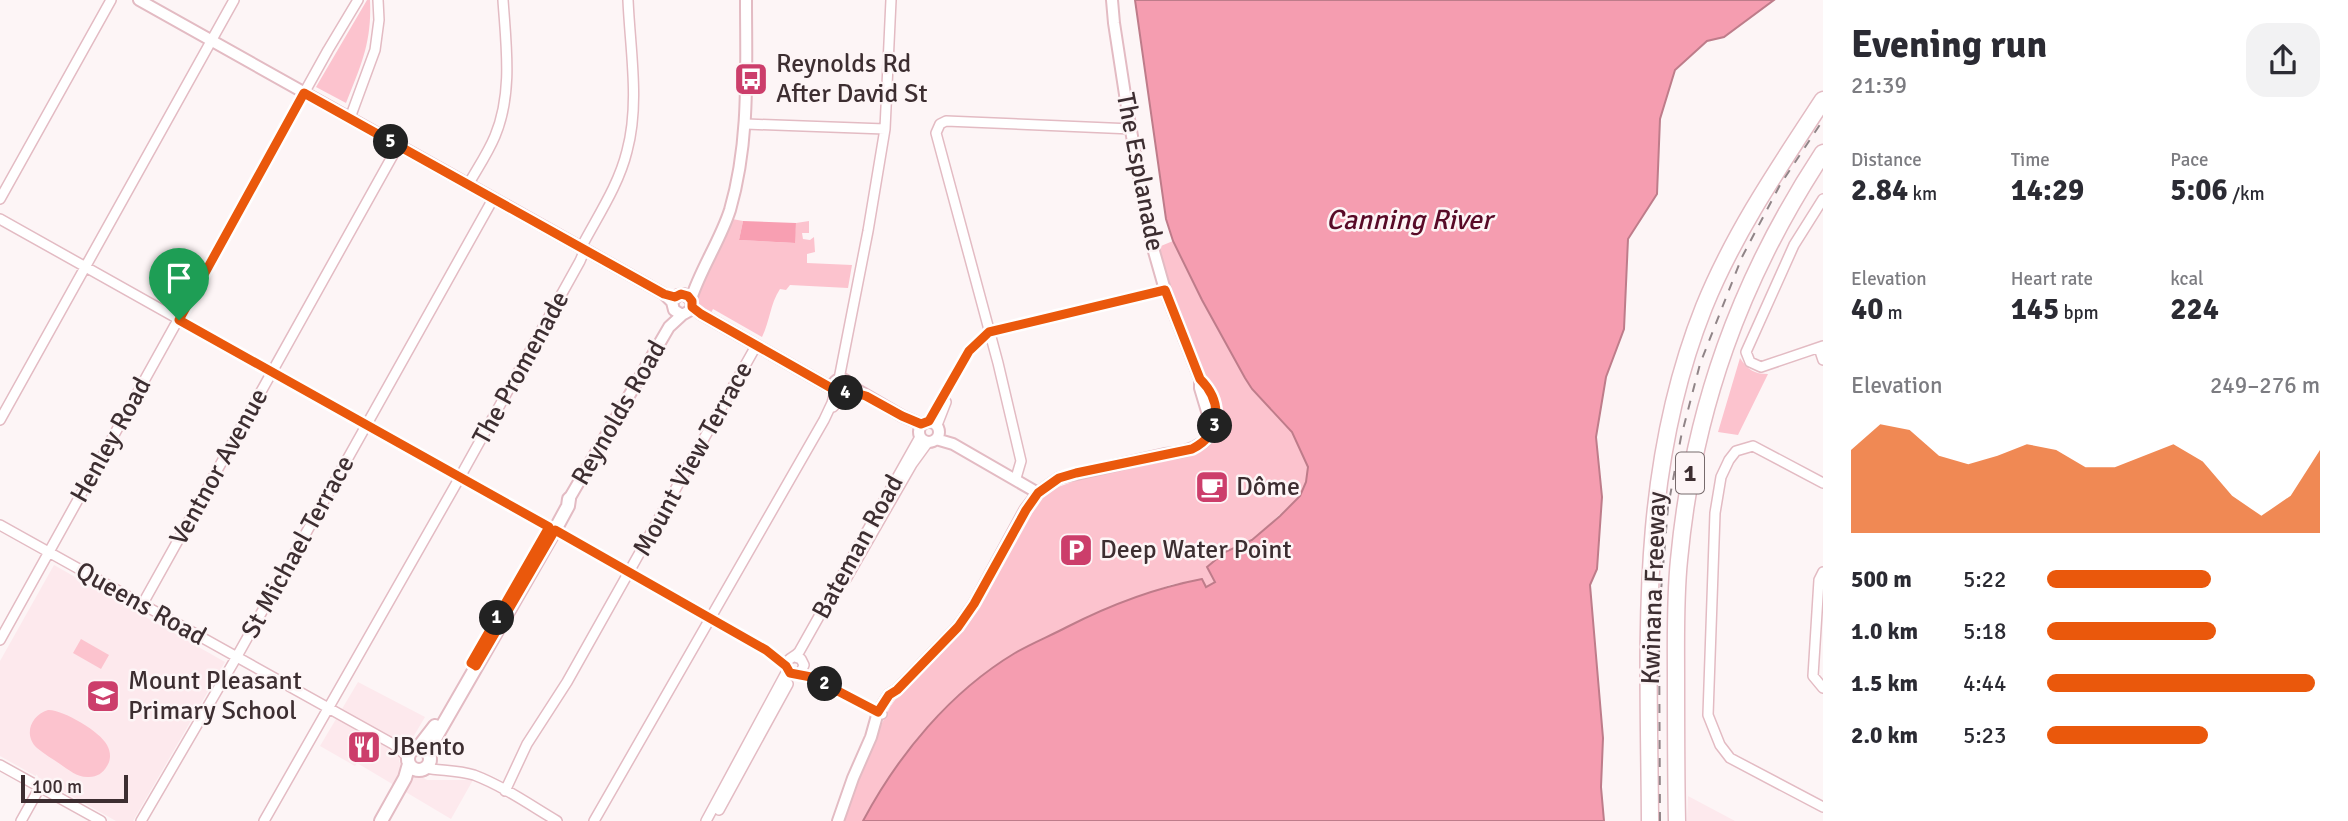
<!DOCTYPE html>
<html lang="en">
<head>
<meta charset="utf-8">
<style>
  body { margin:0; font-family:Signika,sans-serif; background:#f2f2f3; color:#2b2b33; height:100vh; display:flex; flex-direction:column; font-size:26px; white-space:nowrap }
  * { box-sizing:border-box; margin:0 }
  p { font-size:23px; color:#7c7c81 }
  .icon { flex:none; width:38px; height:38px; fill:none; stroke:currentColor; stroke-width:2; stroke-linecap:round; stroke-linejoin:round }
  .map { position:relative; flex:1; overflow:hidden }
  .details { display:flex; flex-direction:column; background:#fff; width:525px }
  .details>* { flex:none }
  .scale { position:absolute; left:21px; bottom:18px; width:107px; box-sizing:border-box; padding-left:7px; border:4px solid #3d2e31; border-top:0; font-size:19px; line-height:24px; white-space:nowrap; color:#3d2e31; -webkit-text-stroke:5px #fdf5f6; paint-order:stroke }
  .pin { position:absolute; display:grid; place-items:center; width:60px; height:60px; color:#fff; margin:-72px -30px; border-radius:50% 50% 50% 0; rotate:-45deg; box-shadow:0 0 7px #0007 }
  .pin .icon { rotate:45deg }
  .km { position:absolute; width:35px; height:35px; margin:-18px; border-radius:50%; background:#222; color:#fff; font-size:19px; line-height:35px; text-align:center }
  .round { display:grid; place-items:center; flex:none; width:74px; height:74px; border-radius:21px; background:#f2f2f3 }
  .overview { display:flex; align-items:center; justify-content:space-between; height:119px; padding:0 28px }
  h1 { font-size:38px; font-weight:700; line-height:52px }
  .figures { display:grid; grid-template-columns:repeat(3,1fr); gap:10px; height:119px; padding:7px 28px }
  .figures div { display:grid; align-content:center }
  .figures b { font-size:30px; font-weight:700 }
  .figures small { font-size:19px; font-weight:400 }
  .figures p { font-size:19px }
  .chart { height:196px; padding:14px 28px }
  .chart p { display:flex; justify-content:space-between }
  .chart svg { width:100%; height:126px; margin-top:7px; fill:#ea580c; opacity:.7 }
  ul { padding:0 28px; list-style:none; font-size:23px }
  li { display:grid; grid-template-columns:112px 84px 1fr; align-items:center; height:52px }
  li i { height:18px; border-radius:9px; background:#ea580c }
  main { display:flex; flex:1; min-height:0 }
  .map>svg:first-child { display:block }
  .built { fill:#fde9ed }
  .green { fill:#fcc3ce }
  .forest { fill:#f89fb2 }
  .water { fill:#f59db0; stroke:#be7c8a; stroke-width:2 }
  .lines { fill:none; stroke-linecap:round; stroke-linejoin:round }
  .minor-casing { stroke:#e3bbc3; stroke-width:12 }
  .tertiary-casing { stroke:#e3bbc3; stroke-width:14 }
  .secondary-casing { stroke:#e3bbc3; stroke-width:16 }
  .motorway-casing { stroke:#e3bbc3; stroke-width:19 }
  .minor { stroke:#fff; stroke-width:9 }
  .tertiary { stroke:#fff; stroke-width:10 }
  .secondary { stroke:#fff; stroke-width:12 }
  .motorway { stroke:#fff; stroke-width:16 }
  .rail { stroke:#908487; stroke-width:2; stroke-dasharray:9 9; stroke-linecap:butt }
  .route-casing { stroke:#fff; stroke-width:14 }
  .route { stroke:#ea580c; stroke-width:9 }
  .labels { text-anchor:middle; dominant-baseline:central; stroke-width:5; stroke-linejoin:round; paint-order:stroke }
  .shield { fill:#fdf5f6; stroke:#776a6c; stroke-width:2 }
  .shield-label { font-size:24px; font-weight:bold; fill:#3d2e31 }
  .poi-label { font-size:26px; fill:#3d2e31; stroke:#fdf5f6; text-anchor:start }
  .street-label { font-size:26px; fill:#3d2e31; stroke:#fdf5f6 }
  .water-label { font-size:28px; font-style:italic; fill:#580a27; stroke:#fdf5f6 }
</style>
</head>
<body>
<main>
<div class="map">
<svg width="1823" height="821" viewBox="0 0 1823 821">
  <rect width="100%" height="100%" fill="#fdf5f6"/>
  <path class="built" d="M 54,565 L 225,662 L 133,821 L 116,821 L 0,756 L 0,661 Z
    M 358,682 L 425,717 L 399,761 L 401,765 L 427,780 L 473,780 L 451,819 L 357,763 L 355,766 L 320,746 Z
    M 1688,796 L 1735,821 L 1687,821 Z"/>
  <path class="green" d="M 367,0 L 370,0 C 372,42 361,65 346,103 L 316,87 Z
    M 727,218 L 743,221 L 739,240 L 794,243 L 796,223 L 809,221 L 809,233 L 802,233 L 803,239 L 810,240 L 814,237 L 815,252 L 807,254 L 807,263 L 852,265 L 848,288 L 790,285 L 786,290 L 780,289 C 770,304 770,321 762,337 L 713,309 L 708,319 L 692,307 Z
    M 1173,241 L 1202,300 L 1251,389 L 1292,432 L 1308,467 L 1306,482 L 1300,496 L 1252,540 L 1225,552 L 1208,568 L 1216,582 L 1206,587 L 1202,579 L 1170,585 L 1088,616 L 869,809 L 863,821 L 842,821 L 868,751 L 890,707 L 909,680 L 943,647 L 1042,498 L 1058,487 L 1092,475 L 1186,455 L 1213,429 L 1213,404 L 1156,248 Z
    M 1740,358 C 1748,370 1754,374 1768,374 L 1738,435 L 1718,432 Z
    M 81,639 L 109,655 L 101,669 L 73,653 Z
    M 48,710 C 62,709 101,732 107,745 C 111,752 111,760 107,766 C 103,773 97,777 89,777 C 78,778 69,770 60,764 C 53,759 44,754 37,748 C 23,735 31,715 48,710 Z"/>
  <path class="forest" d="M 743,221 L 796,223 L 795,243 L 739,240 Z"/>
  <path class="water" d="M 1135,0 L 1774,0 L 1724,37 L 1707,41 L 1675,70 L 1660,119 L 1657,194 L 1628,239 L 1624,329 L 1606,377 L 1596,437 L 1602,497 L 1597,569 L 1590,585 L 1603,738 L 1601,787 L 1604,821 L 863,821 C 898,755 950,692 1015,653 C 1032,643 1050,636 1067,627 C 1110,605 1155,588 1202,579 L 1206,587 L 1215,582 L 1207,567 L 1225,552 L 1252,540 L 1280,516 L 1300,496 L 1306,482 L 1308,467 L 1292,432 L 1252,389 L 1245,378 L 1202,300 L 1173,241 L 1166,219 Z"/>
  <g class="lines">
    <g class="minor-casing">
      <path id="minor" d="M 350,118 L 375,50 L 379,20 L 378,0
        M 746,124 L 885,129
        M 468,185 C 477,169 488,153 495,136 C 513,93 506,45 503,0
        M 0,199 L 111,0
        M 1823,199 L 1794,245 L 1746,352 L 1750,362 L 1761,367 L 1823,346
        M 0,219 L 699,611 L 766,650 L 786,665
        M 1819,348 L 1823,360
        M 839,379 L 868,231 L 885,129 L 891,0
        M 833,407 L 843,395
        M 0,420 L 234,0
        M 929,421 L 969,351 L 989,332 L 1165,290
        M 937,425 L 946,402
        M 1016,478 L 1021,461 L 998,363 L 936,133 L 940,124 L 946,121 L 1132,129
        M 1823,483 L 1753,446 L 1736,451 L 1729,460 L 1721,477 L 1715,513 L 1708,715 L 1720,745 L 1730,758 L 1823,807
        M 0,525 L 393,744 L 408,757
        M 1823,572 L 1819,580 L 1813,676 L 1823,688
        M 846,579 L 912,464 L 928,442
        M 142,605 L 398,146
        M 0,640 L 328,50 L 358,0
        M 795,657 L 801,659 L 804,665 L 801,672 L 796,675 L 787,671 C 782,659 793,659 799,652 L 920,437
        M 799,674 L 828,685 L 882,714
        M 394,745 L 412,751
        M 0,765 L 101,821
        M 425,768 C 442,771 457,770 474,775 C 503,786 530,805 557,821
        M 505,791 L 527,744 L 567,682 L 756,346
        M 719,810 L 788,684
        M 21,821 L 40,787
        M 141,821 L 236,658 L 493,199
        M 264,821 L 460,477 L 580,261 L 583,254 L 583,244 C 599,214 619,184 627,151 C 640,103 630,49 628,0
        M 594,821 L 824,420 L 832,403 L 835,392
        M 706,821 L 787,671"/>
    </g>
    <g class="tertiary-casing">
      <path id="tertiary" d="M 139,0 L 664,294 L 672,302
        M 1112,0 L 1114,23 L 1128,114 L 1151,241 L 1165,290 L 1200,379 L 1200,388 L 1209,418
        M 691,299 C 701,268 720,241 730,210 C 750,141 746,71 746,0
        M 692,307 L 701,314 L 833,389
        M833 387a8 8 0 1 1 16 0a8 8 0 1 1-16 0Z
        M 849,385 L 902,416 L 921,424
        M919 432a10 10 0 1 1 20 0a10 10 0 1 1-20 0Z
        M 936,439 L 953,444 L 1038,493
        M 569,499 L 669,327 L 682,315 L 691,310 L 692,301 L 684,294 L 678,295 L 672,302 L 674,310 L 682,315
        M 838,821 L 853,778 L 871,737 L 878,712 L 889,695 L 897,690 L 958,627 L 974,604 L 1025,510 L 1038,493 L 1059,478 L 1165,454 C 1192,452 1221,441 1215,408 C 1213,396 1209,388 1200,379"/>
    </g>
    <g class="secondary-casing">
      <path id="secondary" d="M 418,748 L 435,726
        M408 759a11 11 0 1 1 22 0a11 11 0 1 1-22 0Z
        M 429,755 L 433,742 L 555,530 L 568,506 L 569,499
        M 381,821 L 405,778 L 409,764"/>
    </g>
    <g class="motorway-casing">
      <path id="motorway" d="M 1650,821 C 1649,644 1637,475 1704,307 C 1734,233 1779,167 1823,100
        M 1677,821 C 1676,773 1676,725 1676,677 C 1676,638 1675,599 1679,560 C 1693,410 1740,279 1823,153"/>
    </g>
    <use href="#minor" class="minor"/>
    <use href="#tertiary" class="tertiary"/>
    <use href="#secondary" class="secondary"/>
    <use href="#motorway" class="motorway"/>
    <path class="rail" d="M 1660,821 L 1659,615 L 1668,507 L 1681,437 L 1700,364 L 1742,257 L 1780,185 L 1823,120"/>
  </g>
  <g class="lines">
    <g class="route-casing">
      <path id="route" d="M 304,93 L 664,294 L 675,297 L 681,294 L 688,296 L 692,301 L 692,307 L 701,314 L 833,389 L 836,394 L 843,395 L 848,391 L 866,396 L 902,416 L 921,424 L 929,421 L 969,351 L 989,332 L 1165,290 L 1200,379 C 1223,402 1222,434 1192,449 L 1076,473 L 1059,478 L 1038,493 L 1026,510 L 974,604 L 958,627 L 897,690 L 889,695 L 878,712 L 811,677 L 790,673 L 786,666 L 766,650 L 555,530 L 476,666 L 471,663 L 549,527 L 179,320 Z"/>
    </g>
    <use href="#route" class="route"/>
  </g>
  <defs>
    <g id="bus-square" transform="scale(1.75)"><rect x="-9" y="-9" width="18" height="18" rx="4" fill="#cc3e6b" stroke="#fdf5f6"/><path d="M-5-6H5V4H4V6H2V4H-2V6H-4V4H-5ZM-3.5-4V0h7V-4ZM-3.5 1.2v1.5H-2V1.2ZM2 1.2v1.5H3.5V1.2Z" fill="#fff"/></g>
    <g id="cafe-square" transform="scale(1.75)"><rect x="-9" y="-9" width="18" height="18" rx="4" fill="#cc3e6b" stroke="#fdf5f6"/><path d="M-5.5-4.5H6V0H3Q3 3.5 0 3.5H-2.5Q-5.5 3.5-5.5 0ZM3-3.2v2h1.7v-2ZM-6 4.5H4V6H-6Z" fill="#fff"/></g>
    <g id="parking-square" transform="scale(1.75)"><rect x="-9" y="-9" width="18" height="18" rx="4" fill="#cc3e6b" stroke="#fdf5f6"/><path d="M-3.5-5.5H1a3.5 3.5 0 0 1 0 7H-1V5.5H-3.5ZM-1-3.4V-.6H.8a1.4 1.4 0 0 0 0-2.8Z" fill="#fff"/></g>
    <g id="school-square" transform="scale(1.75)"><rect x="-9" y="-9" width="18" height="18" rx="4" fill="#cc3e6b" stroke="#fdf5f6"/><path d="M0-5L7-2L0 1L-7-2ZM-4 1L0 2.5L4 1V4Q0 6-4 4Z" fill="#fff"/></g>
    <g id="restaurant-square" transform="scale(1.75)"><rect x="-9" y="-9" width="18" height="18" rx="4" fill="#cc3e6b" stroke="#fdf5f6"/><path d="M-5-6h1v4h1v-4h1v4h1v-4h1v5L-1.5 .5V6h-2V.5L-5-1ZM5-6V6H3V1.5H1.5Q1.5-4 5-6Z" fill="#fff"/></g>
  </defs>
  <g fill-rule="evenodd">
    <use href="#bus-square" x="751" y="79"/>
    <use href="#cafe-square" x="1212" y="487"/>
    <use href="#parking-square" x="1076" y="550"/>
    <use href="#school-square" x="103" y="696"/>
    <use href="#restaurant-square" x="364" y="747"/>
  </g>
  <g class="labels">
    <rect class="shield" x="1676" y="452.5" width="28" height="41" rx="5"/>
    <g class="shield-label">
      <text x="1690" y="473">1</text>
    </g>
    <g class="poi-label">
      <text x="776" y="64">Reynolds Rd<tspan x="776" dy="30">After David St</tspan></text>
      <text x="1236" y="487">Dôme</text>
      <text x="1100" y="550">Deep Water Point</text>
      <text x="128" y="681">Mount Pleasant<tspan x="128" dy="30">Primary School</tspan></text>
      <text x="388" y="747">JBento</text>
    </g>
    <g class="street-label">
      <text transform="translate(1140 172) rotate(79)">The Esplanade</text>
      <text transform="translate(521 368) rotate(-61)">The Promenade</text>
      <text transform="translate(619 413) rotate(-60)">Reynolds Road</text>
      <text transform="translate(111 440) rotate(-61)">Henley Road</text>
      <text transform="translate(693 459) rotate(-61)">Mount View Terrace</text>
      <text transform="translate(219 467) rotate(-61)">Ventnor Avenue</text>
      <text transform="translate(298 547) rotate(-61)">St Michael Terrace</text>
      <text transform="translate(858 547) rotate(-61)">Bateman Road</text>
      <text transform="translate(1654 588) rotate(-88)">Kwinana Freeway</text>
      <text transform="translate(141 604) rotate(29)">Queens Road</text>
    </g>
    <g class="water-label">
      <text x="1409" y="220">Canning River</text>
    </g>
  </g>
</svg>
<div class="scale">100 m</div>
<div class="pin" style="left:179px;top:320px;background:#1e9e55"><svg class="icon" aria-label="arrive" viewBox="0 0 24 24"><path d="M6 21V4h12l-3 4 3 4H6"/></svg></div>
<b class="km" style="left:497px;top:618px">1</b>
<b class="km" style="left:825px;top:684px">2</b>
<b class="km" style="left:1215px;top:426px">3</b>
<b class="km" style="left:846px;top:393px">4</b>
<b class="km" style="left:391px;top:142px">5</b>
</div>
<section class="details">
<div class="overview"><div><h1>Evening run</h1><p>21:39</p></div><a class="round"><svg class="icon" aria-label="share" viewBox="0 0 24 24"><path d="M12 15V3M7 8l5-5 5 5M5 13v7h14v-7"/></svg></a></div>
<div class="figures">
<div><p>Distance</p><b>2.84<small> km</small></b></div>
<div><p>Time</p><b>14:29</b></div>
<div><p>Pace</p><b>5:06<small> /km</small></b></div>
</div>
<div class="figures">
<div><p>Elevation</p><b>40<small> m</small></b></div>
<div><p>Heart rate</p><b>145<small> bpm</small></b></div>
<div><p>kcal</p><b>224</b></div>
</div>
<div class="chart"><p><span>Elevation</span>249–276 m</p>
<svg viewBox="0 0 160 44" preserveAspectRatio="none"><path d="M0 44V15L10 6L20 8L30 17L40 20L50 17L60 13L70 15L80 21L90 21L100 17L110 13L120 19L130 31L140 38L150 31L160 15V44z"/></svg>
</div>
<ul>
<li><b>500 m</b>5:22<i style="width:60%"></i></li>
<li><b>1.0 km</b>5:18<i style="width:62%"></i></li>
<li><b>1.5 km</b>4:44<i style="width:98%"></i></li>
<li><b>2.0 km</b>5:23<i style="width:59%"></i></li>
</ul>
</section>
</main>
</body>
</html>
